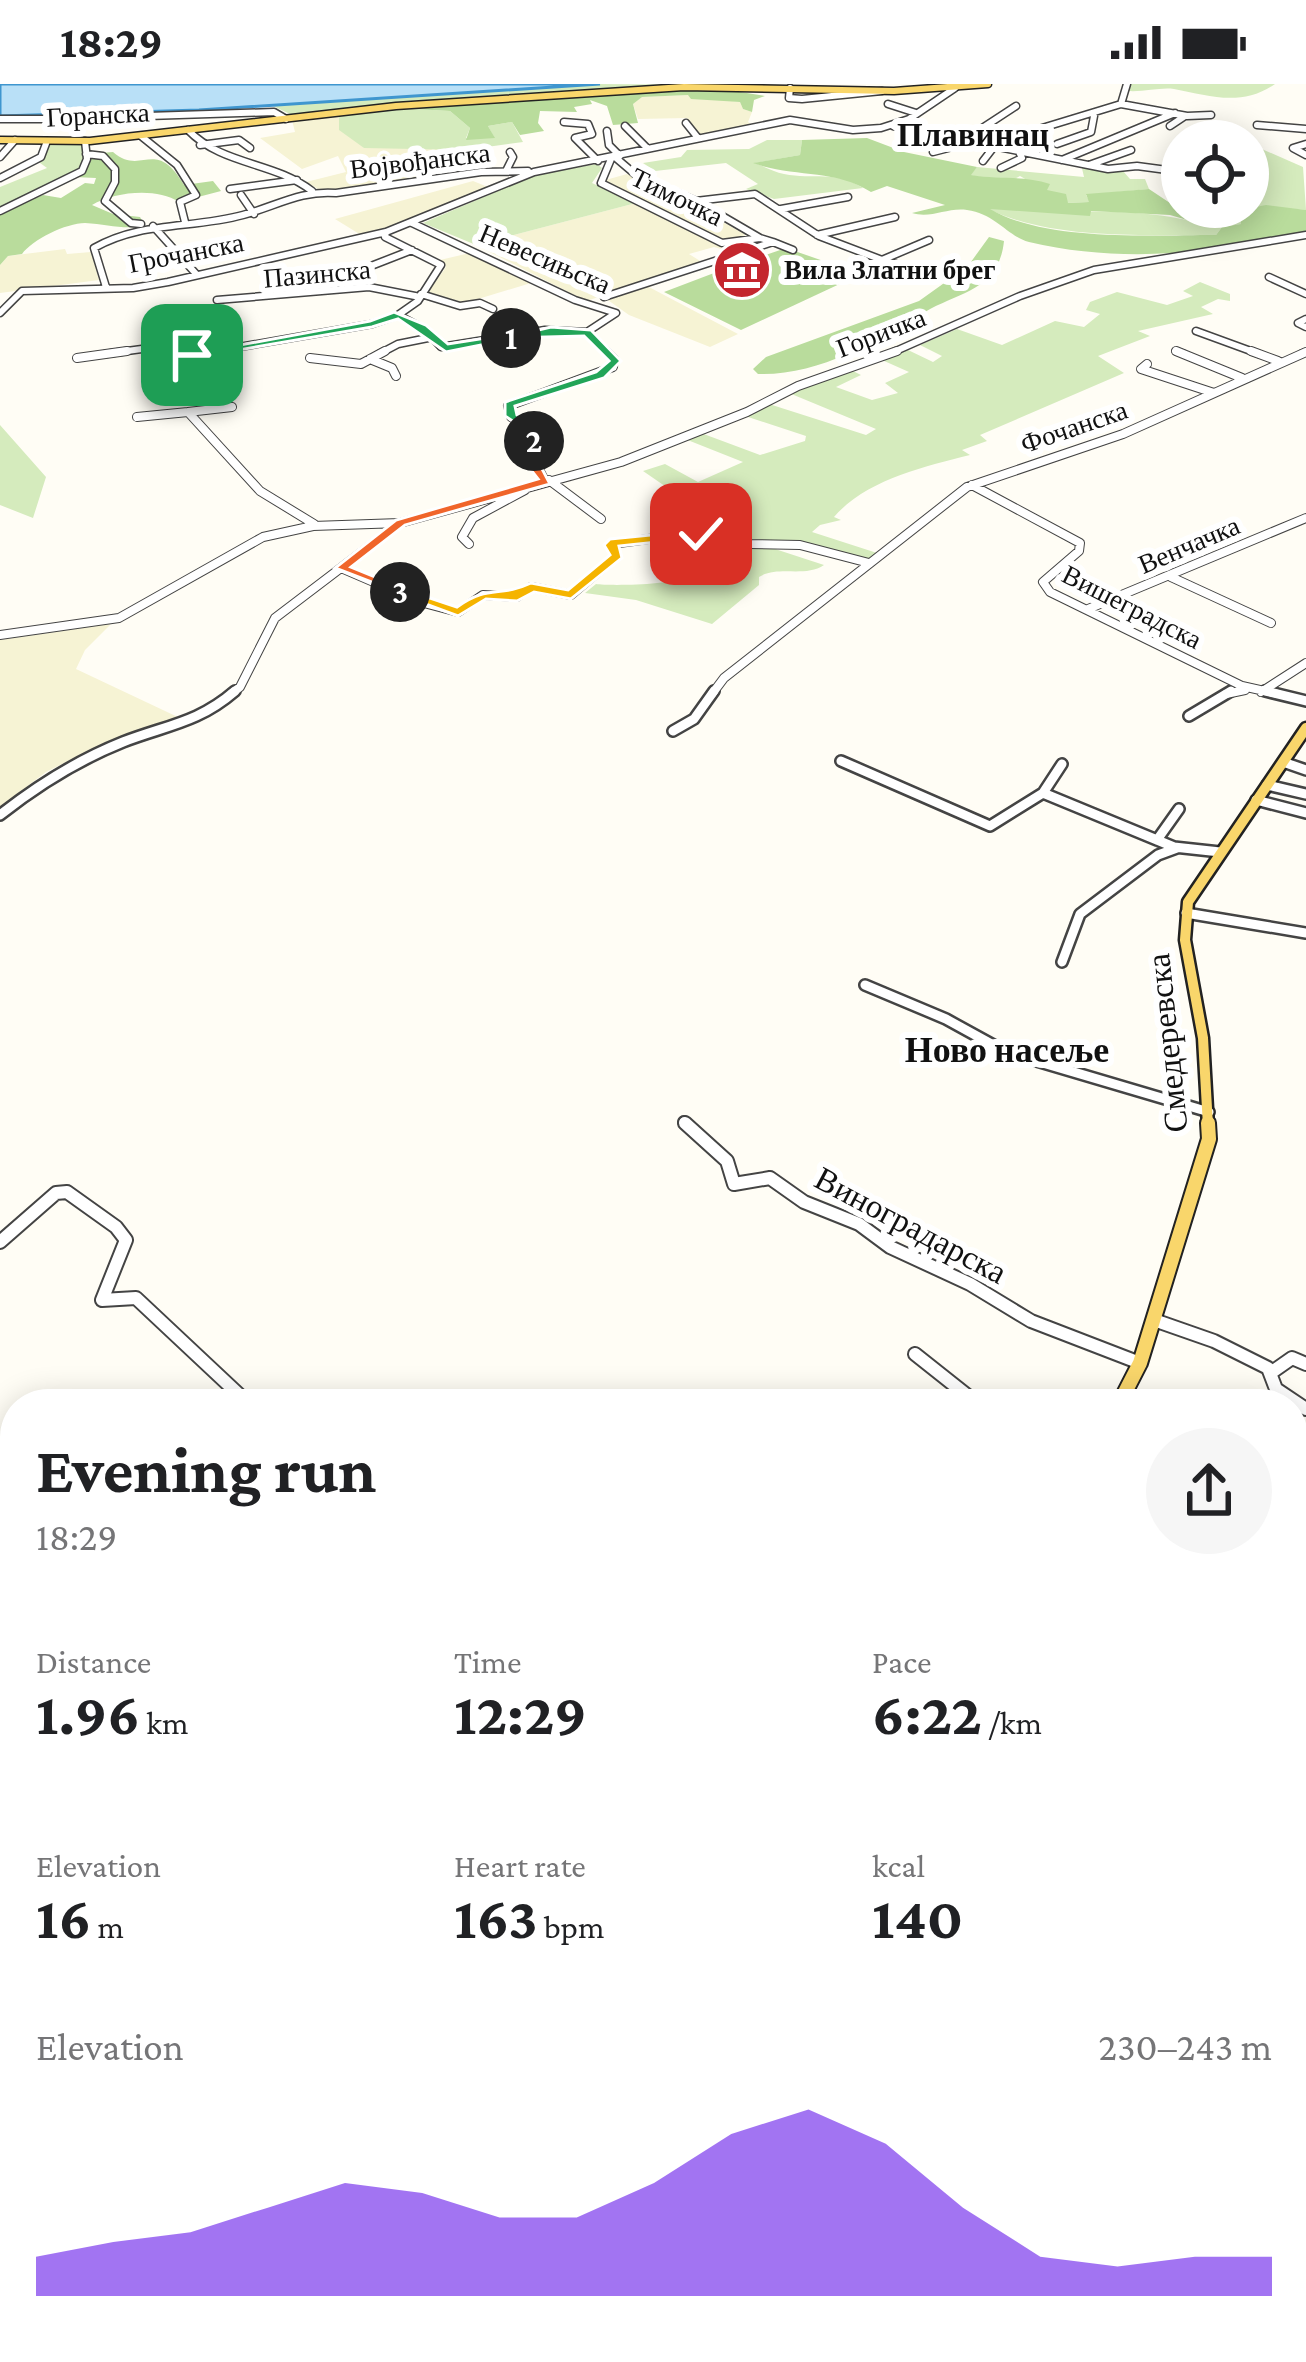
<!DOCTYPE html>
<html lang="en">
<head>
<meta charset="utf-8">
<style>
  body { margin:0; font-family:"Crimson Pro",serif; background:#f6f6f6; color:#202124; height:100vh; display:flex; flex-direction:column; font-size:45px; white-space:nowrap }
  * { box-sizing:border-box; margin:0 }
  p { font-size:39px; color:#757577 }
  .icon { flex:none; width:66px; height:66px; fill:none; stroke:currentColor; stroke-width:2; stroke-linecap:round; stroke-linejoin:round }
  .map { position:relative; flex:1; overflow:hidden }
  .details { position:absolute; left:0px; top:1305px; width:1308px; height:975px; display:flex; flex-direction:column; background:#fff; border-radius:48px 48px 0 0; box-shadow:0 6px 30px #0003 }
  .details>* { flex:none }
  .tools { position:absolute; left:1161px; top:36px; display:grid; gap:24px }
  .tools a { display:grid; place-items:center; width:108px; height:108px; border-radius:50%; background:#fff; box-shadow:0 6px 30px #0003; font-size:60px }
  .pin { position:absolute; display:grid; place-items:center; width:102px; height:102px; color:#fff; margin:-51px; border-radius:24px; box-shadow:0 6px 18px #0006 }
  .km { position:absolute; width:60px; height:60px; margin:-30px; border-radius:50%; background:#222; color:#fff; font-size:33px; line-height:60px; text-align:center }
  .round { display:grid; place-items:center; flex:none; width:126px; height:126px; border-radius:63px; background:#f6f6f6 }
  .overview { display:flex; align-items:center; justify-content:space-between; height:204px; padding:0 36px }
  h1 { font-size:66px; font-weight:700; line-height:90px }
  .metrics { display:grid; grid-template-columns:repeat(3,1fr); gap:18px; height:204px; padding:12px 36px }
  .metrics div { display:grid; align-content:center }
  .metrics b { font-size:60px; font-weight:700 }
  .metrics small { font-size:33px; font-weight:400 }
  .metrics p { font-size:33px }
  .chart { height:336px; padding:24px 36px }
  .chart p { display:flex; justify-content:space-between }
  .chart svg { width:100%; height:216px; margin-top:12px; fill:#7c3aed; opacity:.7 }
  .status { display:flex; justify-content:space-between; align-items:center; height:84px; padding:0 60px; background:#fff; direction:ltr }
  .status svg { height:33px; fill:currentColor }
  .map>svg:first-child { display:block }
  .farmland { fill:#f6f3d4 }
  .green { fill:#d5ebbd }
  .forest { fill:#b9dc9c }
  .water { fill:#b9e0f7; stroke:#3f96cf; stroke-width:3 }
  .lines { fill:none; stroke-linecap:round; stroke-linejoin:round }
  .minor-far4-casing { stroke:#444; stroke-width:9 }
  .minor-far3-casing { stroke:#444; stroke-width:10 }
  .minor-far2-casing { stroke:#444; stroke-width:14 }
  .minor-far1-casing { stroke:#444; stroke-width:16 }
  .minor-casing { stroke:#444; stroke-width:20 }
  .major-far3-casing { stroke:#222; stroke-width:9 }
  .major-far2-casing { stroke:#222; stroke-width:15 }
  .major-far1-casing { stroke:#222; stroke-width:18 }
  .major-casing { stroke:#222; stroke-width:21 }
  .minor-far4 { stroke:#fff; stroke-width:6 }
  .minor-far3 { stroke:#fff; stroke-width:8 }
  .minor-far2 { stroke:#fff; stroke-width:9 }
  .minor-far1 { stroke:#fff; stroke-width:12 }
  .minor { stroke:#fff; stroke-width:15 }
  .major-far3 { stroke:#f9d66b; stroke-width:6 }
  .major-far2 { stroke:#f9d66b; stroke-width:10 }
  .major-far1 { stroke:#f9d66b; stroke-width:14 }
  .major { stroke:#f9d66b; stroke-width:16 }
  .split-1 { fill:#22a559; stroke:#fff; stroke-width:3 }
  .split-2 { fill:#22a559; stroke:#fff; stroke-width:3 }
  .split-3 { fill:#f0652b; stroke:#fff; stroke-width:3 }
  .split-4 { fill:#f5b400; stroke:#fff; stroke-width:3 }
  .labels { text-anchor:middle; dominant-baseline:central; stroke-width:12; stroke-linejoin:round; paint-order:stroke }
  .far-street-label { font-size:27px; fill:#111; stroke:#fff }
  .far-poi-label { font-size:27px; font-weight:bold; fill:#111; stroke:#fff; text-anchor:start }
  .far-quarter-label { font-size:33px; font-weight:bold; fill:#111; stroke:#fff }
  .street-label { font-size:33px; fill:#111; stroke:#fff }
  .neighbourhood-label { font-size:36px; font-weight:bold; fill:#111; stroke:#fff }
</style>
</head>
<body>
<div class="status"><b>18:29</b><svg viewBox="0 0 49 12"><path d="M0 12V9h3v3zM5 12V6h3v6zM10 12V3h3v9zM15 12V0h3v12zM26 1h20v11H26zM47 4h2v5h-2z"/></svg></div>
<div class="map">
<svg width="1306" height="2278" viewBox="0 0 1306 2278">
  <rect width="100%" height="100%" fill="#fffdf5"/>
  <path class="farmland" d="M 688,11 L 740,18 L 743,25 L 752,28 L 748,38 L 754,42 L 699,51 L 689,44 L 687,34 L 638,35 L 633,20 L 641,13 Z
    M 339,30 L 364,64 L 463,64 L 483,87 L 323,108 L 306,98 L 346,88 L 338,72 L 302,85 L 260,54 L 295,48 L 292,36 Z
    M 627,90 L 655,100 L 746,151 L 725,157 L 602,97 Z
    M 473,97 L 488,103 L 409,138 L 361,151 L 335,135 Z
    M 636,119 L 736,169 L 714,163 L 689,170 L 705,180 L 586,217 L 476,161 Z
    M 65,165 L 67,170 L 91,168 L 99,196 L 0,209 L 0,181 L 8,172 Z
    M 474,168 L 531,199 L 465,219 L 428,208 L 446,183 L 440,176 Z
    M 647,202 L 738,250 L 710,263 L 629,231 L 605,214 Z
    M 111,540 L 85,566 L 76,585 L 182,635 L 72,675 L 46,688 L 0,723 L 0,556 Z"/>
  <path class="green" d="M 600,0 L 720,1 L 292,31 L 271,21 Z
    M 1130,0 L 1275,0 C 1242,23 1210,12 1174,5 C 1161,3 1145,8 1128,7 Z
    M 395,24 L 450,27 L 470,44 L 466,54 L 494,53 L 488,42 L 512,38 L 523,58 L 465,66 L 364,64 L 339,46 L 339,30 Z
    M 767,56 L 802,56 L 800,71 L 755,79 C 765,83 775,88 784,90 C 813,96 836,86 863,104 L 774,115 L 746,105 L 758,100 L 726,79 L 655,87 L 643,79 L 681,73 L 687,66 L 749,65 Z
    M 57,57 L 84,58 L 83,85 L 0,125 L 0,103 L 47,84 L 36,76 L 45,62 Z
    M 1248,59 L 1303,83 L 1306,126 L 1248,122 Z
    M 597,80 L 602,84 L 592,99 L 636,119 L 476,161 L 423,139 L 535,91 Z
    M 1081,80 L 1123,87 L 1130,95 L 1145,95 L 1149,105 L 1086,111 L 1090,118 L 1067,119 L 1020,92 L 1009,98 L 969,91 L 977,83 L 1084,93 Z
    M 998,123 C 1063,132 1131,121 1194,138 L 1206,132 L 1194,123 L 1247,123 L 1240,126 L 1242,140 L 1222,143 L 1216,151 C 1143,150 1056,157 988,125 Z
    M 1200,198 L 1230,210 L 1230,217 L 1218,215 L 1201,223 L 1213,230 L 1138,247 L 1150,252 L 1098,272 L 1124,289 L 980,351 L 987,357 L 962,366 L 970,371 C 923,383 866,396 834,433 L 841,436 L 820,441 L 812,448 L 877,469 L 867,477 L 805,459 L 672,449 L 651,427 L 662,423 L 656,418 L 675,409 L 643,387 L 665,380 L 698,398 L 743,378 L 685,355 L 701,349 L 760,371 L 805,357 L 806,352 L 745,332 L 769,320 L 866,351 L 876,345 L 789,309 L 851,286 L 861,291 L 836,303 L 872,316 L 898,309 L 885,299 L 909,288 L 882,276 L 908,266 L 933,278 L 942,272 L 920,261 L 957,245 L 1002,261 L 1055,237 L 1084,243 L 1100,230 L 1086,226 L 1090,218 L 1117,208 L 1167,221 L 1193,212 L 1183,207 Z
    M 0,341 L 46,393 L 33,434 L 0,421 Z
    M 721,458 L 775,465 L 824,481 C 805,494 778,481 759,493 L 759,501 L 712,540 L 636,516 L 585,509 L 596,500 C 609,502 674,501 685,493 C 697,483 708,469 721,458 Z"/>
  <path class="forest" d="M 709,3 L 765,12 L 754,16 L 752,28 L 743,25 L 740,18 L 691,15 L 688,11 L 642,13 L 633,20 L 638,39 L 613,41 L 607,22 L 590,16 L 592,20 L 574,23 L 577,28 L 540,27 L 538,39 L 544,47 L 520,51 L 512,38 L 488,42 L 495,54 L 466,56 L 470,44 L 450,27 L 395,24 Z
    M 867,54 L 904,68 L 977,83 L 971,91 C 1000,96 1023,91 1050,100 L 1047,106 L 1066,110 L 1068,119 L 1089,118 L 1086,110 L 1149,105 L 1170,119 L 1194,123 L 1206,131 L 1194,138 L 1170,131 L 1091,127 L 1090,132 L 990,125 C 1046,158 1151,151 1216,151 L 1222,143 L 1241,140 L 1240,126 L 1266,121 L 1306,126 L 1306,150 C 1214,169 1122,180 1029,158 C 1007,152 996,130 967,126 C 948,123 931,135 912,129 L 945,121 L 887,102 L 871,108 C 833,84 794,94 753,79 L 800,71 L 802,56 Z
    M 113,68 C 142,93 155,52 184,101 L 213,97 L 221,107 L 179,118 C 156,103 114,108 92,121 L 113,130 L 140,133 L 145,142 C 122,146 107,140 85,139 C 66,139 32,156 22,170 L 8,172 L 0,181 L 0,128 L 43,111 L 61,114 L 85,99 L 94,100 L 96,94 L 74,93 L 87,86 L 89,70 Z
    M 989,153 L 1004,157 C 999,207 958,208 925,228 C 874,258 818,292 758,290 L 753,285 L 766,273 L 919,217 L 968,182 Z
    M 786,164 L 861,190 L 741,246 L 664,208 L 714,189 L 736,195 L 766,184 L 751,176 Z"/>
  <path class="water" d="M 0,0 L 600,0 L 199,26 L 0,32 Z"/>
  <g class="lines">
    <g class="minor-far4-casing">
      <path id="minor-far4" d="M 790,4 L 789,14 L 802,15 L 882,7
        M 888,20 L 916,29
        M 1121,20 L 1187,32 L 1211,31
        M 86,34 L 274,28 L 286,35
        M 0,35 L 49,35
        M 564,38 L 588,40 L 592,50 L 575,54 L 598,77
        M 686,39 L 698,54
        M 1257,41 L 1306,45
        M 625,42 L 647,64
        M 893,42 L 1108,85 L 1137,82 L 1182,88
        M 1170,42 L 1185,32
        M 188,46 C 223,82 273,77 312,107
        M 607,47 L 609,61 L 620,72
        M 141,52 L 177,81 L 196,111 L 180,118 L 185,138
        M 964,56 L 1016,22
        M 1057,60 L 1091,48 L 1094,32
        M 1306,60 L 1293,64 L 1306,71
        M 200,61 L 239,56 L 250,64
        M 933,68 L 964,60
        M 86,70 L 103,72 L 115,85 L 115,98 L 105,117 L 131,139 L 141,140
        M 0,73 L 15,56
        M 616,74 L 636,91 L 696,117 L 755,110 L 819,152 L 882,176 L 929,156
        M 611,75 L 601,99 L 722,159 L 760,154 L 700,119
        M 1062,76 L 1175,29
        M 983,77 L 993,64
        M 1089,81 L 1131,66
        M 1001,84 L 1022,74 L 1015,60 L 1019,51 L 1121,20 L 1127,0
        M 506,87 L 513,73 L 510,68
        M 0,94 L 41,73 L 47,57
        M 230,105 L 297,96
        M 241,111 L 254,130
        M 1223,123 L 1229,126
        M 781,125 L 848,113
        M 0,127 L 82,87 L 87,75 L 85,57
        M 412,139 L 575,216 L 616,229 L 587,248 L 609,270
        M 153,142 L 197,191
        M 386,148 L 385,153 L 441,181 L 418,217 L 398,231 L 424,245 L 441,263 L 545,246 L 587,248
        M 817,151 L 895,133
        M 773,158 L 793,166
        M 883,176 L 931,191
        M 371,182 L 412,166
        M 1269,193 L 1306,210
        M 106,203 L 94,164 C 141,137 192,145 243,131 C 276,122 302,106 336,109 L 481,88 L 528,87
        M 421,210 L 460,222 L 480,219 L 493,225
        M 604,213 L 773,158 L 760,154
        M 217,216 L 369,203 L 420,213
        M 0,229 L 22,207 L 133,204 L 168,198 L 386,148 L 534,88 L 790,36 L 853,46 L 881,44 L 909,35 L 955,4
        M 1306,235 L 1298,239 L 1306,243
        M 1196,247 L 1259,270
        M 1176,267 L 1184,270
        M 105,270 L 186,259 L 193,270
        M 199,270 L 372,240 L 398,231
        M 379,270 L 398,260 L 428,254
        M 889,270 L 1020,212 L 1094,186 L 1306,151
        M 1301,270 L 1306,268"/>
    </g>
    <g class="minor-far3-casing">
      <path id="minor-far3" d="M 191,267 L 194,271 L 216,267
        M 1176,267 L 1242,294
        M 1251,267 L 1278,277
        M 77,274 L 127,267
        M 310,274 L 361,280 L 385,267
        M 370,275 L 392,284 L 396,292
        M 1147,280 L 1141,285 L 1214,309
        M 179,283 L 191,281 L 192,271
        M 188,328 L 232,323
        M 137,333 L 188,328 L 260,407 L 314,440
        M 549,396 L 601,435
        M 545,397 L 533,374 L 537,348 L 511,333 L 508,322 L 613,283 L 614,275 L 606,267
        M 972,401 L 1080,459 L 1079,467 L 1043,498 L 1050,508 L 1242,602 L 1278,610
        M 469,460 L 462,453 L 473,434 L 525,406
        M 341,484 L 420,518 L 458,528 L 483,511 L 517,513 L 531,503 L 571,511 L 617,472 L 612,460 L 692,449 L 749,460 L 800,461 L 869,479
        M 1171,493 L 1271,539
        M 1088,525 L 1306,434
        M 0,551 L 119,534 L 263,453 L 313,442 L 400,439 L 621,378 L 747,328 L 798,302 L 897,267
        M 1261,608 L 1306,579
        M 231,610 L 240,603 L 275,534 L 396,442
        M 712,610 L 724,594 L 967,403 L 1123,350 L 1306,268
        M 1226,610 L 1245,606"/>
    </g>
    <g class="minor-far2-casing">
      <path id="minor-far2" d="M 1265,607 L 1306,617
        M 1189,632 L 1231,607
        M 673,647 L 694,635 L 714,607
        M 841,677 L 990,742 L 1043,709 L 1062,680
        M 1283,678 L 1306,686
        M 1267,701 L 1306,710
        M 1043,709 L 1174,763 L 1220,768
        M 1256,716 L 1306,729
        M 0,731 C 38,701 78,676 123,658 C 167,641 198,639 235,607
        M 1157,756 L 1179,725
        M 1186,829 L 1306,849
        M 1062,878 L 1080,830 L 1158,771 L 1177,764
        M 865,901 L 946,935 L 1006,968 L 1209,1028
        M 684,1038 L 688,1042"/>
    </g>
    <g class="minor-far1-casing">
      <path id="minor-far1" d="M 685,1039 L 727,1077 L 734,1100 L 770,1094 L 804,1118 L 859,1140 L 890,1163 L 970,1200 L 1031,1237 L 1140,1279
        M 0,1158 L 56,1109 L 67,1108 L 116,1143 L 126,1156 L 102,1216 L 136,1214 L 249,1320
        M 1154,1236 L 1214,1257 L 1268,1284 L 1276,1305 L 1306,1325
        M 915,1270 L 978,1320
        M 1272,1288 L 1292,1274 L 1306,1280
        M 686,1313 L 698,1320
        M 0,1546 L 15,1564"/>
    </g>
    <g class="minor-casing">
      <path id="minor" d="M 1293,1765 L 1306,1773"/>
    </g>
    <g class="major-far3-casing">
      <path id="major-far3" d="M 0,56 L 90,57 L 396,22 L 684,3 L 894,7 L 988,0"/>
    </g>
    <g class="major-far2-casing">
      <path id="major-far2" d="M 1208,1042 L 1203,954 L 1185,856 L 1188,818 L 1306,644"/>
    </g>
    <g class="major-far1-casing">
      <path id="major-far1" d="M 1119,1320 L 1140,1279 L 1209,1055 L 1208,1039"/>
    </g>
    <g class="major-casing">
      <path id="major" d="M 0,2134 L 15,2122"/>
    </g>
    <use href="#minor-far4" class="minor-far4"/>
    <use href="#minor-far3" class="minor-far3"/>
    <use href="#minor-far2" class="minor-far2"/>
    <use href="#minor-far1" class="minor-far1"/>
    <use href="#minor" class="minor"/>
    <use href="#major-far3" class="major-far3"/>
    <use href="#major-far2" class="major-far2"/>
    <use href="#major-far1" class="major-far1"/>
    <use href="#major" class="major"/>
  </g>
  <path class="split-1" d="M 394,228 L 426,241 L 448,260 L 511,250 L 517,254 L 446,268 L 398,235 L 372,243 L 192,274 L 186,271 L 370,237 Z"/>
  <path class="split-2" d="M 551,243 L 591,246 L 621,277 L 604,294 L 515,322 L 517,331 L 542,347 L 534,361 L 528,357 L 530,348 L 505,332 L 505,318 L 596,288 L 609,277 L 584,252 L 505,254 Z"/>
  <path class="split-3" d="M 534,353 L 540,357 L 540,381 L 550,400 L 405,441 L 351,483 L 405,505 L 405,511 L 335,484 L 396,436 L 538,395 L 527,381 L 528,357 Z"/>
  <path class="split-4" d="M 701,446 L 705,453 L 619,462 L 622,474 L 571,515 L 534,508 L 517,517 L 486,515 L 458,532 L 393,508 L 400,504 L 457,523 C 489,500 499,514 531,499 L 568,506 L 610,471 L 604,461 L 610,455 Z"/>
  <defs>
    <g id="museum-disc" transform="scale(3)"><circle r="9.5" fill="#c4262e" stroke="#fff"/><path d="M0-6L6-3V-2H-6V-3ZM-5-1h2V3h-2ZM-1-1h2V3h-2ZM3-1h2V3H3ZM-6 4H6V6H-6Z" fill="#fff"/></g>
  </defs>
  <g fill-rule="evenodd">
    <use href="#museum-disc" x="742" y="186"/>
  </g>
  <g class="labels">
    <g class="far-street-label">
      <text transform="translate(98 31) rotate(-3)">Горанска</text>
      <text transform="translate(420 77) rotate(-7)">Војвођанска</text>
      <text transform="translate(677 113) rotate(26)">Тимочка</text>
      <text transform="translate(186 169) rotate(-11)">Грочанска</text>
      <text transform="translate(545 175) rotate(23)">Невесињска</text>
      <text transform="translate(317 190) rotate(-5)">Пазинска</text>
      <text transform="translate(881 249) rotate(-21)">Горичка</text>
      <text transform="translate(1074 343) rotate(-19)">Фочанска</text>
      <text transform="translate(1189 461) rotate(-23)">Венчачка</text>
      <text transform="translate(1132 523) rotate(27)">Вишеградска</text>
    </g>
    <g class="far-poi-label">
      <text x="784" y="186">Вила Златни брег</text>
    </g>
    <g class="far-quarter-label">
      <text x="973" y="50">Плавинац</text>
    </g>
    <g class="street-label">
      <text transform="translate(1167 959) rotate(-96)">Смедеревска</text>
      <text transform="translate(911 1141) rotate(28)">Виноградарска</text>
    </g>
    <g class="neighbourhood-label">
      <text x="1007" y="966">Ново насеље</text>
    </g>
  </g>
</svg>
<div class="tools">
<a><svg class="icon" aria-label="locate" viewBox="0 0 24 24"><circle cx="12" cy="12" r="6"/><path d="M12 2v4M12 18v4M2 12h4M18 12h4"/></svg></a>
</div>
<div class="pin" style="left:192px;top:271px;background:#1e9e55"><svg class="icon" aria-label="arrive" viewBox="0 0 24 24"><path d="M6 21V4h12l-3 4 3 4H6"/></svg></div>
<div class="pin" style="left:701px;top:450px;background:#d93025"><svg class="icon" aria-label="check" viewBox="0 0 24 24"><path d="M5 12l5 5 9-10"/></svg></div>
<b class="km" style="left:511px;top:254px">1</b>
<b class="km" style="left:534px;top:357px">2</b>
<b class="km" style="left:400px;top:508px">3</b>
<section class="details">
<div class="overview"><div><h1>Evening run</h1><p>18:29</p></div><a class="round"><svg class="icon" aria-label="share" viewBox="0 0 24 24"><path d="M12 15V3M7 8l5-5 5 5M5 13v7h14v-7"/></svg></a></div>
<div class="metrics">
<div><p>Distance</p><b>1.96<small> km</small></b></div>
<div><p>Time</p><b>12:29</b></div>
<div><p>Pace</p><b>6:22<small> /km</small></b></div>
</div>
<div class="metrics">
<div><p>Elevation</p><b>16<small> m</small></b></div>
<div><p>Heart rate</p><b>163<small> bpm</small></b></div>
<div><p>kcal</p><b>140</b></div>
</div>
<div class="chart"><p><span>Elevation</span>230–243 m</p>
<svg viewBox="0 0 160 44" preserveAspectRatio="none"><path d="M0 44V36L10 33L20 31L30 26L40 21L50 23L60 28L70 28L80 21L90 11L100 6L110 13L120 26L130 36L140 38L150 36L160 36V44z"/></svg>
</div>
</section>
</div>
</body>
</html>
